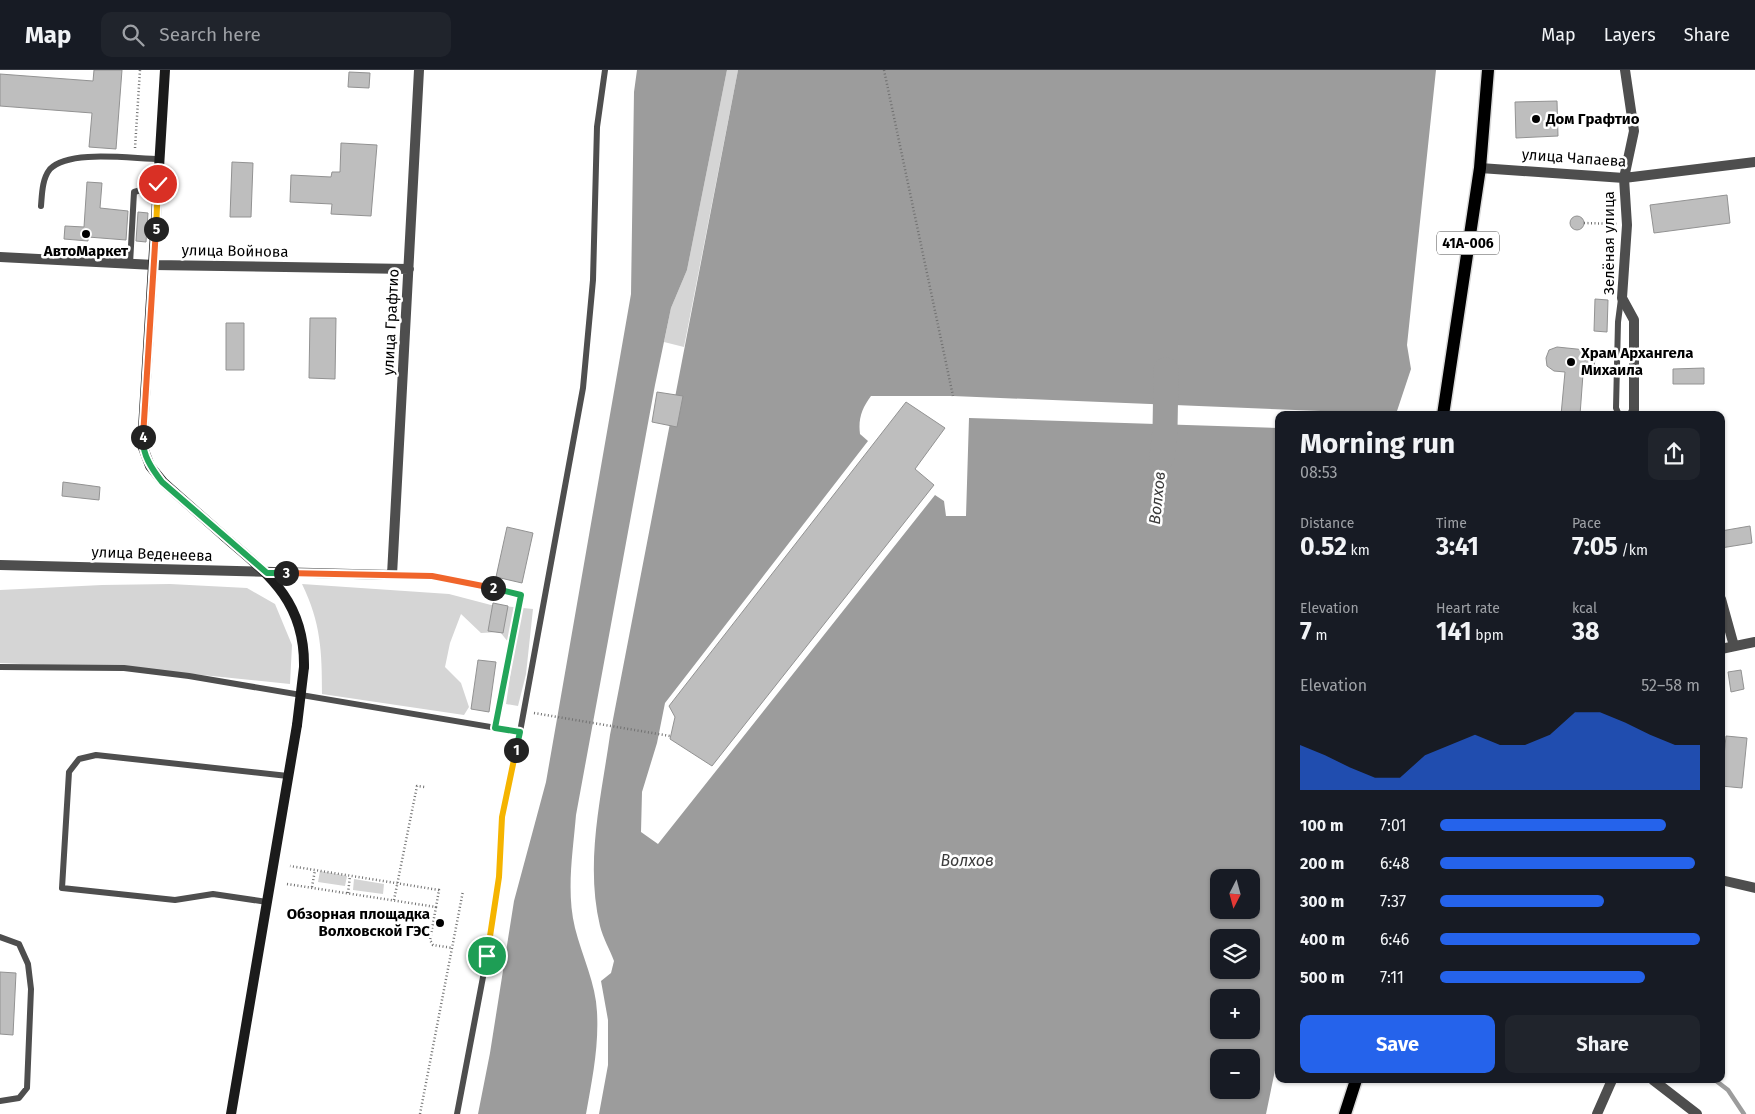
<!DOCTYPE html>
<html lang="en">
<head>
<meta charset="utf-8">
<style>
  body { margin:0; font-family:"Fira Sans",sans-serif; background:#20242c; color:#f1f3f6; height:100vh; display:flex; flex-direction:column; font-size:19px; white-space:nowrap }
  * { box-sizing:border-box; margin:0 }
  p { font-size:16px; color:#9ea1a6 }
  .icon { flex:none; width:28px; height:28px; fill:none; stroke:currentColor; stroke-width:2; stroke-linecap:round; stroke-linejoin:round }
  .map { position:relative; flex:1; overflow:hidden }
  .side { position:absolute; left:1275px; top:341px; width:450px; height:672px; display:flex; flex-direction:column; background:#171b24; border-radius:10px; box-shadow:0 1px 4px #0004 }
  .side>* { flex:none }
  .needle { width:32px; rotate:186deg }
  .buttons { position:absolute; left:1210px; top:799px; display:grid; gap:10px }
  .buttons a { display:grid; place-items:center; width:50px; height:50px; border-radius:10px; background:#171b24; box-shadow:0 1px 4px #0004; font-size:25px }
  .pin { position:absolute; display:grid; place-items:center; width:42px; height:42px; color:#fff; margin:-21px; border:2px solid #fff; border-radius:50%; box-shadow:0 1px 5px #0007 }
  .km { position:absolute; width:25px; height:25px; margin:-12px; border-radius:50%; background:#222; color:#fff; font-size:14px; line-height:25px; text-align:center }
  .round { display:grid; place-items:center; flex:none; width:52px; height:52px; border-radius:10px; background:#20242c }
  .headline { display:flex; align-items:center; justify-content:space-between; height:85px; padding:0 25px }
  h1 { font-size:28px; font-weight:700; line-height:38px }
  .metrics { display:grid; grid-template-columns:repeat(3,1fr); gap:8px; height:85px; padding:5px 25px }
  .metrics div { display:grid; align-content:center }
  .metrics b { font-size:25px; font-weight:700 }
  .metrics small { font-size:14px; font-weight:400 }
  .metrics p { font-size:14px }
  .chart { height:140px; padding:10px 25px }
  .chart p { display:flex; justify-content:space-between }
  .chart svg { width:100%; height:90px; margin-top:5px; fill:#2563eb; opacity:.7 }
  .button { display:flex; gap:10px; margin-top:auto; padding:10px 25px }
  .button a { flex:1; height:58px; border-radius:10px; background:#2563eb; color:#fff; font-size:20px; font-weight:700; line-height:58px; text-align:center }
  .button a+a { background:#20242c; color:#f1f3f6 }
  ul { padding:0 25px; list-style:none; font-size:16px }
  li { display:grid; grid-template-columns:80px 60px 1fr; align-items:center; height:38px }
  li i { height:12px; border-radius:6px; background:#2563eb }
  header { display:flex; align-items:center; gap:30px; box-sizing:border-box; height:70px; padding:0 25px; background:#171b24; border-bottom:1px solid #363941 }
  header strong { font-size:24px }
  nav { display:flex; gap:28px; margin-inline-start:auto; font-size:18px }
  .search { width:350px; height:45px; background:#20242c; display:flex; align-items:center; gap:12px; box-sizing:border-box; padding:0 18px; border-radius:10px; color:#9ea1a6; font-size:19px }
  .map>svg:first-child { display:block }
  .green { fill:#d5d5d5 }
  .water { fill:#9c9c9c; fill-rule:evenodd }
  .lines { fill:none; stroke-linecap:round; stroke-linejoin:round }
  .stream { stroke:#9c9c9c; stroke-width:4.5 }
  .river { stroke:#9c9c9c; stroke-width:25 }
  .building { fill:#bebebe; stroke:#929292 }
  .primary-casing { stroke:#dbdbdb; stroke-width:15 }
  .path { stroke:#707070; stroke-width:2.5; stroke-dasharray:1 2.5; stroke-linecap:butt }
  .lane { stroke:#4e4e4e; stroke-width:6 }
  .street { stroke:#4e4e4e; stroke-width:10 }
  .secondary { stroke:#1b1b1b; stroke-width:10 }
  .primary { stroke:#000; stroke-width:12 }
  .secondary-bridge { stroke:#1b1b1b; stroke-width:10 }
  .split-1-casing { stroke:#fff; stroke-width:10 }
  .split-2-casing { stroke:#fff; stroke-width:10 }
  .split-3-casing { stroke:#fff; stroke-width:10 }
  .split-4-casing { stroke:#fff; stroke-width:10 }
  .split-5-casing { stroke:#fff; stroke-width:10 }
  .split-6-casing { stroke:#fff; stroke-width:10 }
  .split-1 { stroke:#f5b400; stroke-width:6 }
  .split-2 { stroke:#22a559; stroke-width:6 }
  .split-3 { stroke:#f0652b; stroke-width:6 }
  .split-4 { stroke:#22a559; stroke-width:6 }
  .split-5 { stroke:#f0652b; stroke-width:6 }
  .split-6 { stroke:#f5b400; stroke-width:6 }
  .poi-dot { fill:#000; stroke:#fff; stroke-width:2 }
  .labels { text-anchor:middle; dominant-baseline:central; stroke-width:5; stroke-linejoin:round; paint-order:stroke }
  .shield { fill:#fff; stroke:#4c4c4c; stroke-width:1 }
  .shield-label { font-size:14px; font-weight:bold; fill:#000 }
  .poi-label { font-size:15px; font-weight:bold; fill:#000; stroke:#fff; text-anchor:start }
  .street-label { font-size:15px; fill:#000; stroke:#fff }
  .water-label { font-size:16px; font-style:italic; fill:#3d3d3d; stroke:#fff }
</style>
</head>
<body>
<header>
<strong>Map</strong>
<div class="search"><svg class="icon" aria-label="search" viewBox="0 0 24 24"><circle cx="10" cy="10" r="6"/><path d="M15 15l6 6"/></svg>Search here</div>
<nav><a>Map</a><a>Layers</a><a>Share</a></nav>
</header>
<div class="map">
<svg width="1755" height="1044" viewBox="0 0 1755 1044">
  <rect width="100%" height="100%" fill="#fff"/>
  <path class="green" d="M 727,0 L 738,0 L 684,277 L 664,272 L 671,238 L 687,200 Z
    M 170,514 L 247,518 L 275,534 L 292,575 L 290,614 L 153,600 L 0,593 L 0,520 L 102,515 Z
    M 302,514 L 449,524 L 491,535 L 533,539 L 526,604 L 518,636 L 506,634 L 514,579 L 500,562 L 481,563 L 461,544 L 450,573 L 445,597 L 461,613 L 469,637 L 464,645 L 322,624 C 322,582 321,553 302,514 Z
    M 320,801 L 347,806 L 345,816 L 318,812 Z
    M 354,809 L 384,814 L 383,824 L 353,820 Z"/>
  <path class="water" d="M 637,0 L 727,0 L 687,200 L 671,238 L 655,315 L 576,745 C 573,782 566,821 575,858 C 582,886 596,914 597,942 C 599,977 592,1010 586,1044 L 478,1044 L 490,983 L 514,831 L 546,712 L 631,224 L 634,22 Z
    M 738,0 L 1436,0 L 1407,275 L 1411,299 L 1396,344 L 953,326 L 871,326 C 862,338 858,349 860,364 L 868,371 L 665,633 L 657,673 L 642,722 L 641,762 L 658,774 L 935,425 L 944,431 L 946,446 L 966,446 L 969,348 L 1279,358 L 1279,981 L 1266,1044 L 599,1044 L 608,995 L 608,950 L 601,911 L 611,903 L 614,891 C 610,880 603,868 600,856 C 585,793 601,728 610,665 ZM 1219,808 L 1251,808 L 1251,840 L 1219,840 ZM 1219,868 L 1251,868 L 1251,900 L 1219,900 ZM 1219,928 L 1251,928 L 1251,960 L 1219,960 ZM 1219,988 L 1251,988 L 1251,1020 L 1219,1020 Z"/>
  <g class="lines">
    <path class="stream" d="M 1715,1010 L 1728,1020 L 1744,1044"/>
    <path class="river" d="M 1162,387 L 1165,360 L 1166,300"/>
  </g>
  <path class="building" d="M 94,0 L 122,0 L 116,79 L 89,77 L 92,43 L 0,36 L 0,4 L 93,11 Z
    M 349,2 L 370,3 L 369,18 L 348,17 Z
    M 1557,31 L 1558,66 L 1516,68 L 1515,32 Z
    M 341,73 L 377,75 L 371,146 L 331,144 L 332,134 L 290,132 L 291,105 L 331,107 L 332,102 L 340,102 Z
    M 232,92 L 253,93 L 251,147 L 230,147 Z
    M 87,112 L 102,113 L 100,138 L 128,141 L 126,170 L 88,167 L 88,171 L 64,169 L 65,156 L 84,157 Z
    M 1727,125 L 1730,153 L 1654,163 L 1650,135 Z
    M 138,142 L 148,143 L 146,172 L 136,171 Z
    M1570 153a7 7 0 1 1 14 0a7 7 0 1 1-14 0Z
    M 1595,229 L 1608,230 L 1607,262 L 1594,261 Z
    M 310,248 L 336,248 L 335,309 L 309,308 Z
    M 226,253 L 244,253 L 244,300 L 226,300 Z
    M 1557,277 L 1596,281 L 1593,305 L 1583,304 L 1580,345 L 1561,345 L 1565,302 L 1554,301 L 1547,296 L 1546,288 L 1549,280 Z
    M 1704,298 L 1704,314 L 1673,314 L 1673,299 Z
    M 657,322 L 683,326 L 677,357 L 652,352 Z
    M 906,332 L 945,358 L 915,399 L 934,415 L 712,696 L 670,669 L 675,647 L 669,636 Z
    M 63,412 L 100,417 L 99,430 L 62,426 Z
    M 1750,456 L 1752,473 L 1721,478 L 1721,461 Z
    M 507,457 L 533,463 L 522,513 L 496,507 Z
    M 493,533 L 508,536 L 503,563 L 488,561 Z
    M 478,590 L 496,592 L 489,642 L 471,639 Z
    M 1741,600 L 1744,619 L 1731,622 L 1728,602 Z
    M 1726,666 L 1747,668 L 1742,718 L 1721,716 Z
    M 0,902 L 16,903 L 13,965 L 0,964 Z"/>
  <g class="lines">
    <g class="primary-casing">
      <path id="primary" d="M 1443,345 L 1480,98 L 1488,0
        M 1345,1044 L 1356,1010"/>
    </g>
    <path class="path" d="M 884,0 L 953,326
      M 135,78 L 140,0
      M 1584,153 L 1617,154
      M 404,505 L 432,506 L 521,525 L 497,648
      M 534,643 L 670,666
      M 287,814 L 436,837 L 439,820 L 290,796
      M 312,817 L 315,800
      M 348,823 L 350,806
      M 394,830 L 417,716 L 425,717
      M 436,837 L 430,870 L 433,875 L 453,878
      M 420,1044 L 463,821"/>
    <path class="lane" d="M 41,136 C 42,124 42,109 50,99 C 69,79 133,89 160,89
      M 130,194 L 134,122 L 158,115
      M 1619,345 L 1616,338 L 1618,252 L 1621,229
      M 0,597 L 124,598 L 189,606 L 520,662
      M 267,832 L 213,824 L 175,830 L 62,818 L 69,702 L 79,689 L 96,685 L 288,706
      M 0,867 L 19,874 L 28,894 L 31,919 L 27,1018 L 19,1028 L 0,1031
      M 457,1044 L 487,886 L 499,807 L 502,747 L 520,662 L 583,318 L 593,210 L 597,57 L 605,0"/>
    <path class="street" d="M 1625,0 L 1634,61 L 1624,108 L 1627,155 L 1622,228 L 1634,250 L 1634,340 L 1632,345
      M 1480,98 L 1624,108 L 1755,92
      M 0,187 L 154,195 L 409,199
      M 0,495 L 392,505 L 419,0
      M 1721,529 L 1734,576
      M 1721,579 L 1755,572
      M 1721,810 L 1755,818
      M 1653,1010 L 1697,1044
      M 1597,1044 L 1612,1010"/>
    <path class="secondary" d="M 165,0 L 142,375 L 150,396 L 163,412 C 184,431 205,449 226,468 C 271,506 305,533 304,597
      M 231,1044 L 297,655"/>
    <use href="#primary" class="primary"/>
    <path class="secondary-bridge" d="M 297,655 L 304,597"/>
  </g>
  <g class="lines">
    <g class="split-1-casing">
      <path id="split-1" d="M 487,886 L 499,807 L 502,747 L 516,680"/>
    </g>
    <g class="split-2-casing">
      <path id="split-2" d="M 493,518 L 521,525 L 495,658 L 520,662 L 516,680"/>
    </g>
    <g class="split-3-casing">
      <path id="split-3" d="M 286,503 L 432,506 L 493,518"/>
    </g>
    <g class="split-4-casing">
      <path id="split-4" d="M 143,367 C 142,385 152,399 162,412 L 267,503 L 286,503"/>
    </g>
    <g class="split-5-casing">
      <path id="split-5" d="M 143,367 L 156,159"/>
    </g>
    <g class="split-6-casing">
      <path id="split-6" d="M 156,159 L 158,114"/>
    </g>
    <use href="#split-1" class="split-1"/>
    <use href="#split-2" class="split-2"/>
    <use href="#split-3" class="split-3"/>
    <use href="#split-4" class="split-4"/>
    <use href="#split-5" class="split-5"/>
    <use href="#split-6" class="split-6"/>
  </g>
  <g class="poi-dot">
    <circle cx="1536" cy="49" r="5"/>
    <circle cx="86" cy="164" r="5"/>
    <circle cx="1571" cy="292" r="5"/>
    <circle cx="440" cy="853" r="5"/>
  </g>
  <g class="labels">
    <rect class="shield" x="1437" y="161.5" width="62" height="23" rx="4"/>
    <g class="shield-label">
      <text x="1468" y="173">41А-006</text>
    </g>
    <g class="poi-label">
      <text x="1546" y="49">Дом Графтио</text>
      <text x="86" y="181" text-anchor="middle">АвтоМаркет</text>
      <text x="1581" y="283">Храм Архангела<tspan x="1581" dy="17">Михаила</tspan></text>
      <text x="430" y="844" text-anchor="end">Обзорная площадка<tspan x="430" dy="17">Волховской ГЭС</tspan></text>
    </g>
    <g class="street-label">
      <text transform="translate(1574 88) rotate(4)">улица Чапаева</text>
      <text transform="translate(1609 173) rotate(-90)">Зелёная улица</text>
      <text transform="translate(235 181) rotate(1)">улица Войнова</text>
      <text transform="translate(391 252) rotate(-87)">улица Графтио</text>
      <text transform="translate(152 484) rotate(2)">улица Веденеева</text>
    </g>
    <g class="water-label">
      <text transform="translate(1157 428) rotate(-84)">Волхов</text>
      <text x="967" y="790">Волхов</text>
    </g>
  </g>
</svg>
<div class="buttons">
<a><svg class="needle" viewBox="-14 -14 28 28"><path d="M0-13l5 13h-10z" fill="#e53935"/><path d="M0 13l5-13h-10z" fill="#9ea1a6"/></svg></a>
<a><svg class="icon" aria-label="layers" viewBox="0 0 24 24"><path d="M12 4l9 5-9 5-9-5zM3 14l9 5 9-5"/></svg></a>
<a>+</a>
<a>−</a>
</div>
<div class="pin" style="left:487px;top:886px;background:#1e9e55"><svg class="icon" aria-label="arrive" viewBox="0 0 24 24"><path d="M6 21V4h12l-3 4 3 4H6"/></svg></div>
<div class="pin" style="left:158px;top:114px;background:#d93025"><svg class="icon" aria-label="check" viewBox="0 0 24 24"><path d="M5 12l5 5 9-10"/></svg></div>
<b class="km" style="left:516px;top:680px">1</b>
<b class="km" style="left:493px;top:518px">2</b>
<b class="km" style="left:286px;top:503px">3</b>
<b class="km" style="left:143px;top:367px">4</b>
<b class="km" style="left:156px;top:159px">5</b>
<section class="side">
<div class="headline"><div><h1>Morning run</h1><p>08:53</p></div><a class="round"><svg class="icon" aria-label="share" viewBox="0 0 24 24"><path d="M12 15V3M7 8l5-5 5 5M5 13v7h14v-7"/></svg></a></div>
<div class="metrics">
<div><p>Distance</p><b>0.52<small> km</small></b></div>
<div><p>Time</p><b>3:41</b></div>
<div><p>Pace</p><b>7:05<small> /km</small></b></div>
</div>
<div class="metrics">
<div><p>Elevation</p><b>7<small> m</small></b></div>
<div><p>Heart rate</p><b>141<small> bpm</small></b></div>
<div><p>kcal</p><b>38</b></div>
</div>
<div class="chart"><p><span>Elevation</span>52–58 m</p>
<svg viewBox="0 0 160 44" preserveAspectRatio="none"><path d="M0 44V22L10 27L20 33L30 38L40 38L50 27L60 22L70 17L80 22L90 22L100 17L110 6L120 6L130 11L140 17L150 22L160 22V44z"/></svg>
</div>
<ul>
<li><b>100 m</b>7:01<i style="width:87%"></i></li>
<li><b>200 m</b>6:48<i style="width:98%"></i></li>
<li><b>300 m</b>7:37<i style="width:63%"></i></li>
<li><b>400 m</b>6:46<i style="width:100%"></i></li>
<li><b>500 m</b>7:11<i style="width:79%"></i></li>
</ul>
<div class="button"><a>Save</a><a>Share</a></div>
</section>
</div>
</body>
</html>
